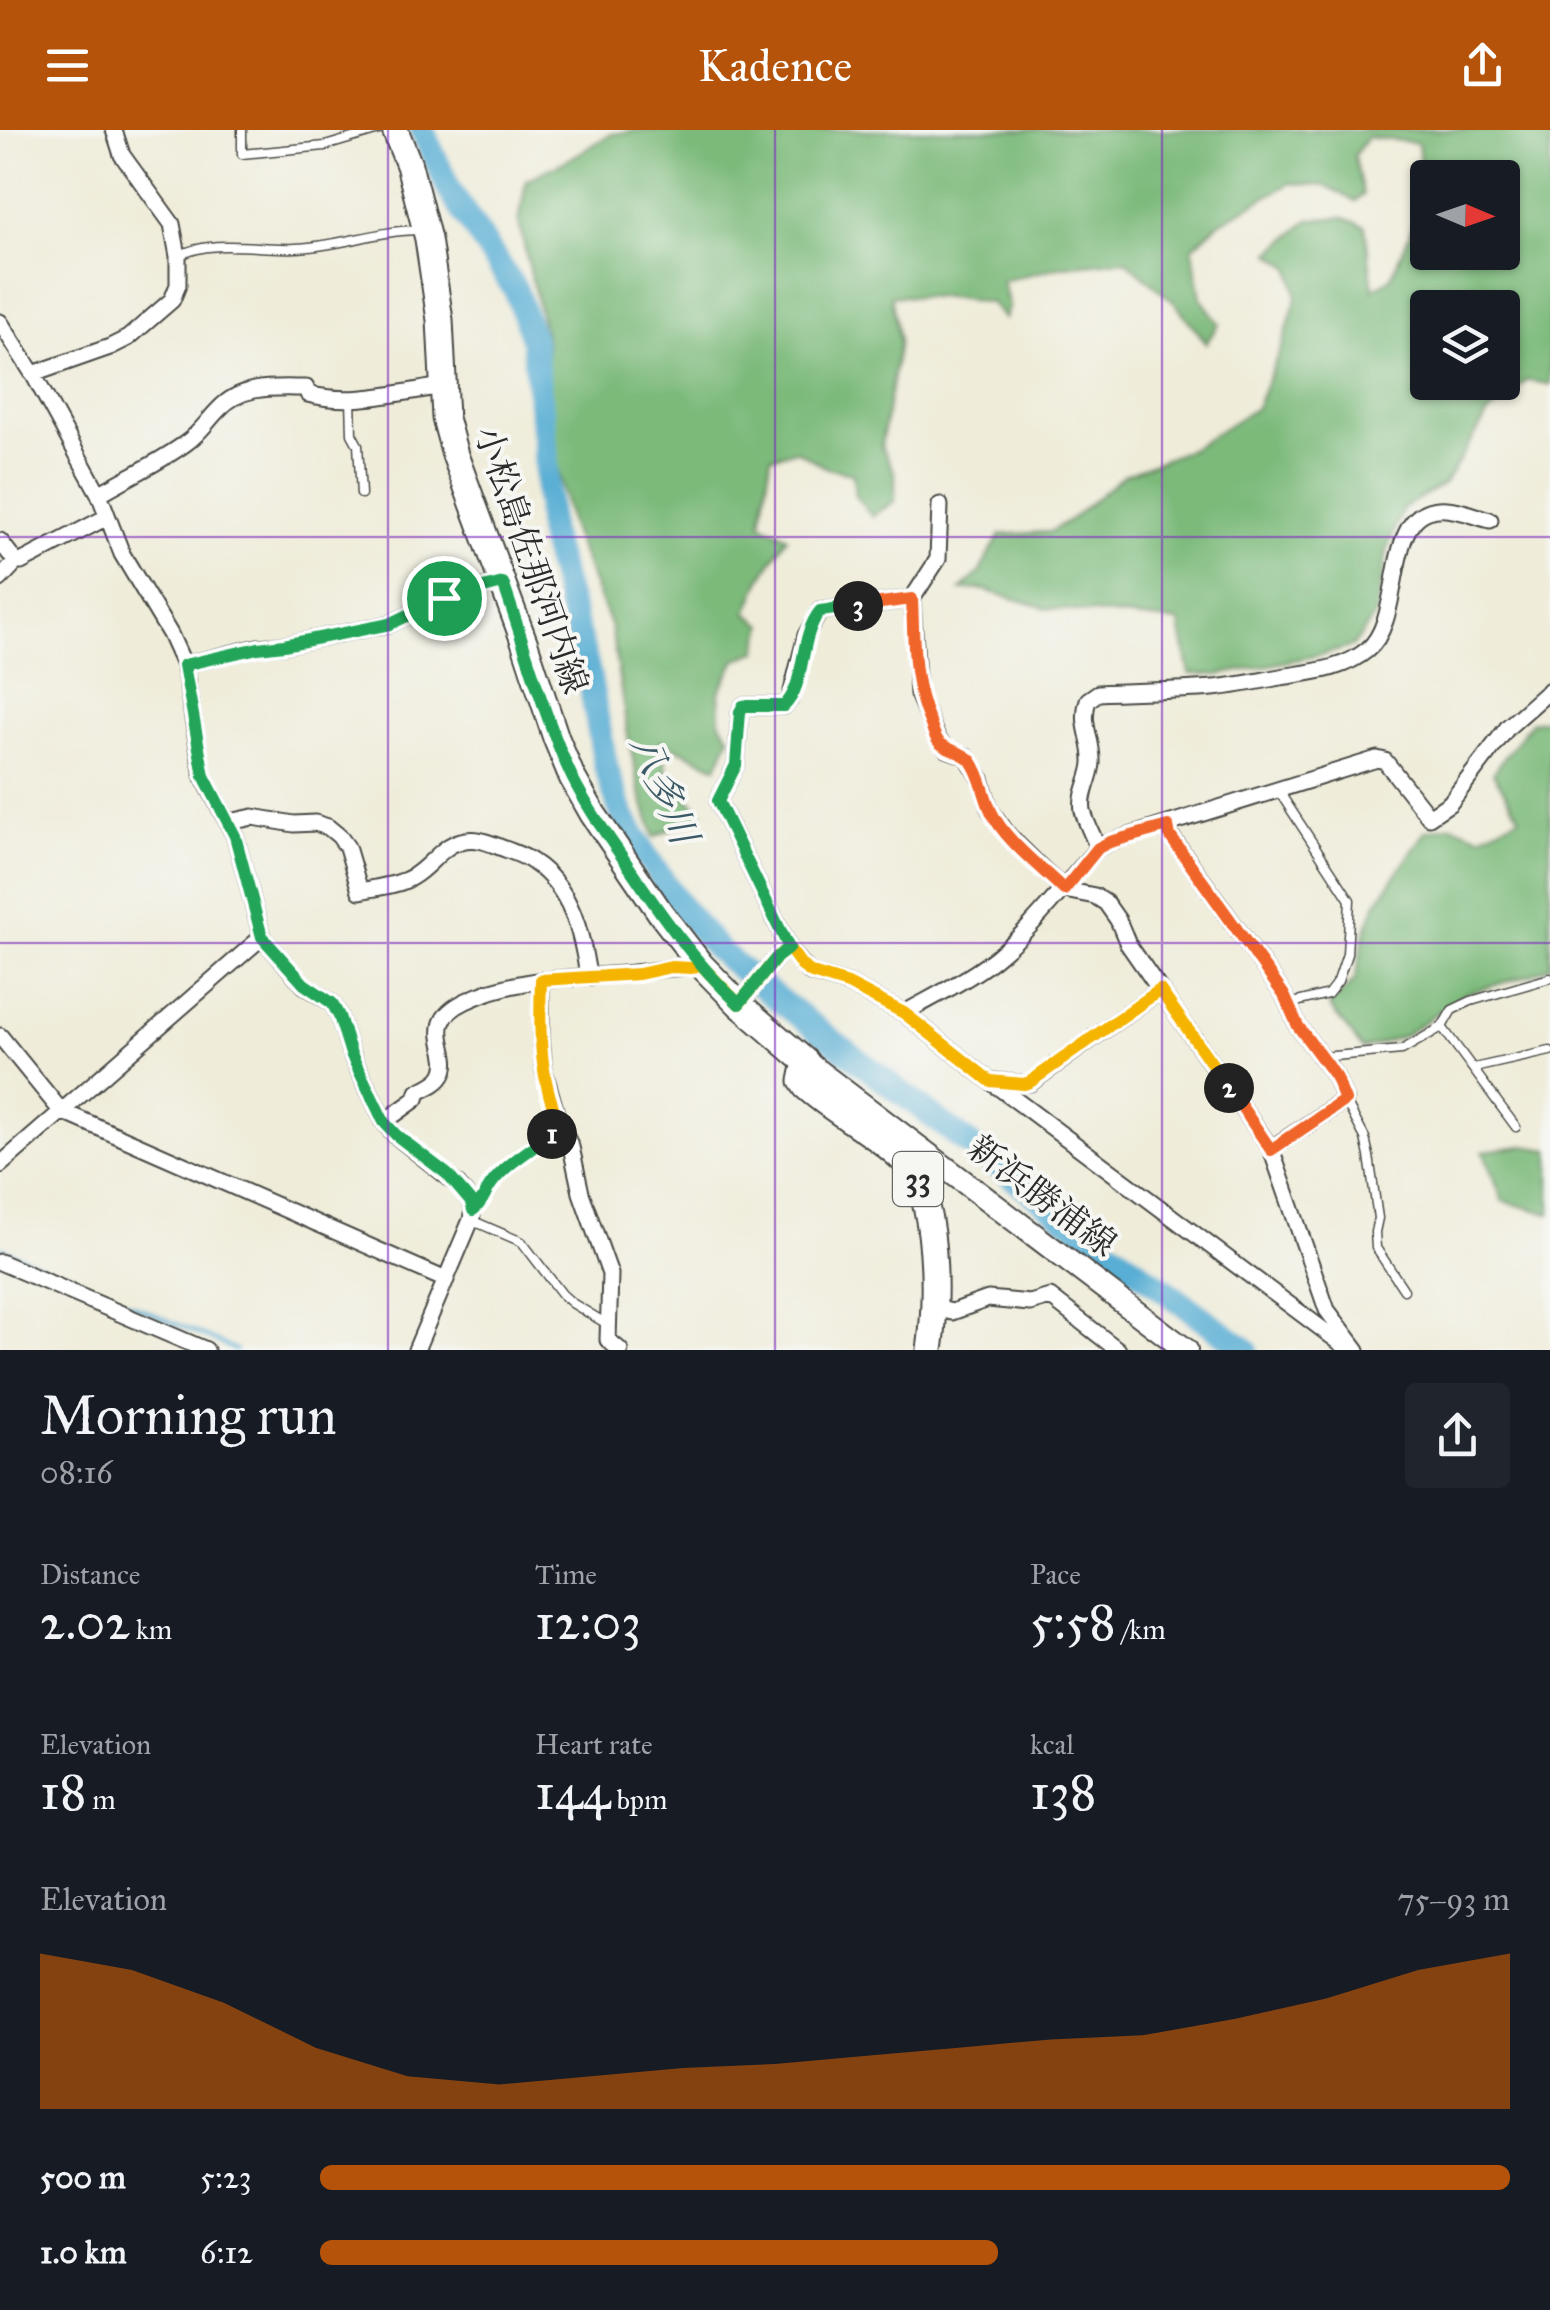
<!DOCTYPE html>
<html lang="en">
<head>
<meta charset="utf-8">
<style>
  body { margin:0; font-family:"IM FELL Great Primer","Noto Serif JP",serif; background:#20242c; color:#f1f3f6; height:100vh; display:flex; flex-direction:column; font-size:38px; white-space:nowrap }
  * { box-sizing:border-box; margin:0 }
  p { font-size:32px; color:#9ea1a6 }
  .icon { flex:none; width:55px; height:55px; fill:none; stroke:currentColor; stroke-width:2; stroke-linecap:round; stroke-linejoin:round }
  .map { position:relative; height:1220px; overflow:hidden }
  .sheet { display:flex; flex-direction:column; background:#171b24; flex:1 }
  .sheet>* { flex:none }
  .needle { width:65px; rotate:92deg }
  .controls { position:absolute; left:1410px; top:30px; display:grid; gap:20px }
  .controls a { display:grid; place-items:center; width:110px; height:110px; border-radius:10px; background:#171b24; box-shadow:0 2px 8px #0004; font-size:50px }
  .pin { position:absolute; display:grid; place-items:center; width:85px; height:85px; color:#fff; margin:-42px; border:5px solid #fff; border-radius:50%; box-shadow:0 2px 10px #0007 }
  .km { position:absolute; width:50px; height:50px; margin:-25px; border-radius:50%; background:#222; color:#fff; font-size:28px; line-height:50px; text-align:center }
  .round { display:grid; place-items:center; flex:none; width:105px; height:105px; border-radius:10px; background:#20242c }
  .overview { display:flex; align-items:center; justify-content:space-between; height:170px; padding:0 40px }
  h1 { font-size:55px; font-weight:600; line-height:75px }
  .metrics { display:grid; grid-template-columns:repeat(3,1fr); gap:15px; height:170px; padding:10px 40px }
  .metrics div { display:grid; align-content:center }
  .metrics b { font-size:50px; font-weight:600 }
  .metrics small { font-size:28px; font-weight:400 }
  .metrics p { font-size:28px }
  .chart { height:280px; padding:20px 40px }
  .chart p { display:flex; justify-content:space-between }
  .chart svg { width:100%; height:180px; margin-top:10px; fill:#b45309; opacity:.7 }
  ul { padding:0 40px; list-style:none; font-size:32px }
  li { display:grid; grid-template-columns:160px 120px 1fr; align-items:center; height:75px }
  li i { height:25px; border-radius:12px; background:#b45309 }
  header { display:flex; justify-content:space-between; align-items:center; height:130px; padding:0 40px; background:#b45309; color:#fff; font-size:45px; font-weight:600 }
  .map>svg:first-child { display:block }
  .forest { fill:#7bba7a; stroke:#537252; stroke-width:2.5; fill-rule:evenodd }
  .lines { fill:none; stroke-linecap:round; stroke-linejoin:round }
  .stream { stroke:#58aed4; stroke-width:4 }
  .river { stroke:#58aed4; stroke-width:25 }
  .lane-casing { stroke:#484845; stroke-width:11 }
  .street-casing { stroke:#484845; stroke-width:19 }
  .secondary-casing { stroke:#484845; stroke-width:26 }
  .primary-casing { stroke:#484845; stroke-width:29 }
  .lane { stroke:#fff; stroke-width:8 }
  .street { stroke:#fff; stroke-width:15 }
  .secondary { stroke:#fff; stroke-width:22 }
  .primary { stroke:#fff; stroke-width:25 }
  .split-1-casing { stroke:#fff; stroke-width:20 }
  .split-2-casing { stroke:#fff; stroke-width:20 }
  .split-3-casing { stroke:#fff; stroke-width:20 }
  .split-4-casing { stroke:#fff; stroke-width:20 }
  .split-1 { stroke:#22a559; stroke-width:12 }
  .split-2 { stroke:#f5b400; stroke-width:12 }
  .split-3 { stroke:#f0652b; stroke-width:12 }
  .split-4 { stroke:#22a559; stroke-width:12 }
  .grid { fill:none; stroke:#7b2cbf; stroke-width:2.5; stroke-opacity:0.55 }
  .labels { text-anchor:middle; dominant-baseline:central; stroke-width:8; stroke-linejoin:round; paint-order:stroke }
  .shield { fill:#f6f6f2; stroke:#686867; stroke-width:2.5 }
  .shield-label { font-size:32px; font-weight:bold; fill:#2b2b2b }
  .street-label { font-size:35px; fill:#2b2b2b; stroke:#f6f6f2 }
  .water-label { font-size:38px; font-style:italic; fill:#3b5966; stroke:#f6f6f2 }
</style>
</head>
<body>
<header><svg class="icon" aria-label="menu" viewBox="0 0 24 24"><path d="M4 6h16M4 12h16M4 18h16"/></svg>Kadence<svg class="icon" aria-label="share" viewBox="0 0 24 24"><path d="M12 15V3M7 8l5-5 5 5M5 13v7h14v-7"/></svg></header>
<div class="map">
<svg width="1550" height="1220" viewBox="0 0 1550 1220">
  <rect width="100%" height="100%" fill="#f6f6f2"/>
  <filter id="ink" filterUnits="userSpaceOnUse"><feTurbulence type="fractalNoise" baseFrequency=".01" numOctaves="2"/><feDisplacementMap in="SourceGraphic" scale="20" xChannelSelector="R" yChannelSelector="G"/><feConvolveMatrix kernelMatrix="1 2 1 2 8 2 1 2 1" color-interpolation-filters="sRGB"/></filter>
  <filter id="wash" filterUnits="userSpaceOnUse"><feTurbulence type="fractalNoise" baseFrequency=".0048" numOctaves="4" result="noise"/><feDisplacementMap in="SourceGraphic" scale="40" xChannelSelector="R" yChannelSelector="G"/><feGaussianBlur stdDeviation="2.25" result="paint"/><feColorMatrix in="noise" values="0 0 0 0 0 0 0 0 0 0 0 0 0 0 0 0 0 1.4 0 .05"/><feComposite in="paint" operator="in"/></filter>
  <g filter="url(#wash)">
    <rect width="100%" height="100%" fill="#efecd9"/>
    <path class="forest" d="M 643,0 L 1550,0 L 1550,255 L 1527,250 L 1488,284 L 1445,353 L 1403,378 L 1388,417 L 1375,486 L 1353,516 L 1325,524 L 1219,545 L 1190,544 L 1179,492 L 1046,478 L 981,459 L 961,460 L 979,443 L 1000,405 L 1050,402 L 1075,386 L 1124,345 L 1191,319 L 1256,278 L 1283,213 L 1297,166 L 1291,138 L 1271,123 L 1309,90 L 1342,87 L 1365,96 L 1373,159 L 1390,149 L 1409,106 L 1422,57 L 1418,13 L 1367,7 L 1354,26 L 1363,64 L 1355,71 L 1326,56 L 1291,53 L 1219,93 L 1192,118 L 1201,168 L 1219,194 L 1206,213 L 1176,174 L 1125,130 L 1063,136 L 1002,151 L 1009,176 L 1004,189 L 991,173 L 949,167 L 891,166 L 899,211 L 881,316 L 895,343 L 895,371 L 872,386 L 855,366 L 853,343 L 827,338 L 796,320 L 771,327 L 761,393 L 787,407 L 762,447 L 747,483 L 764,495 L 757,521 L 736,530 L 719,562 L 720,591 L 730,607 L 717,637 L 661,611 L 667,644 L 702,684 L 654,707 L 640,662 L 628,606 L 611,497 L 570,395 L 547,290 L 546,210 L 519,93 L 526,50 L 566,31 L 612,4 ZM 1428,48 L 1502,48 L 1502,122 L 1428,122 ZM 1428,178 L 1502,178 L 1502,252 L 1428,252 Z
      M 1550,589 L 1550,836 L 1532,844 L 1465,864 L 1403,906 L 1363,919 L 1329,876 L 1355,850 L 1365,802 L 1376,774 L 1426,701 L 1452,695 L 1481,706 L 1520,687 L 1493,643 L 1531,592 Z
      M 1524,1016 L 1550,1020 L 1550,1084 L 1503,1071 L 1483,1021 Z"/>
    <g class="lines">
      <path class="stream" d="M 0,1117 L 236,1220"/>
      <path class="river" d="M 422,0 L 450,61 L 516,161 L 533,210 L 545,312 L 549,403 L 588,540 L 606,637 L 622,685 L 644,723 L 684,781 L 719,821 L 767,861 L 1082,1100 L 1246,1220"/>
    </g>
  </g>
  <g filter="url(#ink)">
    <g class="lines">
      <g class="lane-casing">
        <path id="lane" d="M 242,0 L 242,24 L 325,16 L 379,0
          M 178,126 C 213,108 257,120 295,118 C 338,117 377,100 420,100
          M 351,268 L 352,304 L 358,315 L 361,364
          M 1278,660 L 1350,770 L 1347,824 L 1338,851 L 1328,864 L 1289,874
          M 1442,897 L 1452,880 L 1471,871 L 1550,848
          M 1322,927 L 1402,920 L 1442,897 L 1516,997
          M 1474,938 L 1550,921
          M 1345,970 L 1365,1008 L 1369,1026 L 1378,1088 L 1375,1102 L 1376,1118 L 1404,1160
          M 473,1080 C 482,1073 485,1063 492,1054 C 506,1034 540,1009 562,998
          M 471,1090 L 522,1112 L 562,1164 L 572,1173 L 607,1194"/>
      </g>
      <g class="street-casing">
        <path id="street" d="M 0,192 L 33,244 L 99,364 L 122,424 L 170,504 L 184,535 L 203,646 L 235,706 L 262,807 L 304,855 L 332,873 L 339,886 L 351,924 L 384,992 L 395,1005 L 458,1055 L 471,1072 L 473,1080 L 471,1090 L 416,1220
          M 33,244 L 110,217 L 128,208 L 172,170 L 178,155 L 178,126 L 172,94 L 122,25 L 114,0
          M 99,364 C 128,347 160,332 186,313 C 200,303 207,291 219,279 C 242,254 275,258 306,258 L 308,264 C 351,276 401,262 444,256
          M 0,411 L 16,432
          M 0,449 L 16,432 L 21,432 L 107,387
          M 912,469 L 918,564 L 938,610 L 947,619 L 966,626 L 970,631 L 981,649 L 990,680 L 1009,706 L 1064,760 L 1095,766 L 1106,773 L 1118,790 L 1128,814 L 1271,1019 L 1327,1180 L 1357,1220
          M 184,535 L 258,517 L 284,515 L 390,494 L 444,468 L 503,453
          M 230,692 L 253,687 L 294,694 L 315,693 L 328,697 L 339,706 L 347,717 L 360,761 C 377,757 397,756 412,747 C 430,737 441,716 461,711 C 477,706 491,714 505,719 C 515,723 525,726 533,732 C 571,757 582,804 588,846
          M 1168,696 L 1170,705 L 1284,865 L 1298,896 L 1335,946 L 1345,970 L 1271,1019
          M 1098,718 L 1110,712 L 1377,629 L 1385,631 L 1429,687 L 1450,673 L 1508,597 L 1550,560
          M 789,818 L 718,671 L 736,635 L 740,582 L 743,576 L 784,576 L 790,569 L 806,505 L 820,481 L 912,469 L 938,429 L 940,375
          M 541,850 L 541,907 L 544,941 L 558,990 L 571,1017 L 581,1063 L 610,1144 L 608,1210 L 620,1220
          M 739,874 L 777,827 L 789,818 L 803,836 L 811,843 L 848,854 L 904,883 L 990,951 L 1350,1220
          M 904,883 C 931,868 960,854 985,836 C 1029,804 1062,758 1098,718 C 1093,706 1086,693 1083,681 C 1080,664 1091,649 1092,633 C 1093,609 1080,595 1088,570 L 1098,563 C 1136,561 1174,561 1213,558 C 1235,556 1258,551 1281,547 C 1310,542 1343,540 1367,520 C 1406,489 1382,383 1438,379 C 1454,377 1474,386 1490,390
          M 0,906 L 61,981 L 446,1150
          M 994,951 L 1024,954 L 1030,953 L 1160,860
          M 384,992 L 416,969 L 418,962 C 426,958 439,953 443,944 C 455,920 418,894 466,871 C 529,841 596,851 663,839 C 676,836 688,840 700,834
          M 0,1035 L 262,807
          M 0,1132 L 206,1220
          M 935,1178 L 952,1182 L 988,1169 L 1030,1173 L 1050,1167 L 1118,1220"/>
      </g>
      <g class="secondary-casing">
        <path id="secondary" d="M 806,932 L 1186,1220"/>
      </g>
      <g class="primary-casing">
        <path id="primary" d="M 395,0 L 409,35 L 428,109 L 440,190 L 445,288 L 455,325 L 525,514 L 556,608 L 572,647 L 593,684 L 662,785 L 700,834 L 739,874 L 806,932 L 802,951 L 806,957 C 836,984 878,1004 905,1032 C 939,1067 937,1174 930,1220"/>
      </g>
      <use href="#lane" class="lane"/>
      <use href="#street" class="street"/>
      <use href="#secondary" class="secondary"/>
      <use href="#primary" class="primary"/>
    </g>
  </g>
  <g class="lines" filter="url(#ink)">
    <g class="split-1-casing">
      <path id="split-1" d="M 444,468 L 390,494 L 284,515 L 258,518 L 184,535 L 204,646 L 235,706 L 262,807 L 304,854 L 332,873 L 339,886 L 351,924 L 384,992 L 396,1005 L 447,1044 L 471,1072 L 473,1080 C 483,1073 485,1062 492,1053 C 507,1033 532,1019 552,1004"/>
    </g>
    <g class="split-2-casing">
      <path id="split-2" d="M 552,1004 L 562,998 C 539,953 539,900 541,850 L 639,844 L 671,837 L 692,838 L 700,834 L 739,874 L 777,827 L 789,818 L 802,836 L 812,843 L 848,854 L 904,883 L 990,951 L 1024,954 L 1030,952 L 1160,860 L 1229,958"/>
    </g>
    <g class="split-3-casing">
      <path id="split-3" d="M 858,476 L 912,469 C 914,512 912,550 929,590 C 932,596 934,606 938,611 C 947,622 962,620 971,631 C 982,646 983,664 991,681 C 1004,710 1041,737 1064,760 L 1098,718 L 1110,712 L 1168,696 L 1170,706 L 1284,865 L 1298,896 L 1335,946 L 1345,970 L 1271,1020 L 1229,958"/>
    </g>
    <g class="split-4-casing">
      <path id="split-4" d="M 444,468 L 503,453 C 525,515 544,588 572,647 C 587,677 606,704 625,731 C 659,782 694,832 739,874 L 777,827 L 789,818 L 718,671 L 736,635 L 740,582 L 743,576 L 784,576 C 807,554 798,508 820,481 L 858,476"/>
    </g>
    <use href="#split-1" class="split-1"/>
    <use href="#split-2" class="split-2"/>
    <use href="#split-3" class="split-3"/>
    <use href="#split-4" class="split-4"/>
  </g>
  <path class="grid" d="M 388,0 L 388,1220M 775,0 L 775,1220M 1162,0 L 1162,1220M 0,407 L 1550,407M 0,813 L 1550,813"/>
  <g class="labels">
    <rect class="shield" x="893" y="1022" width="50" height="54" rx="8"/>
    <g class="shield-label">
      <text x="918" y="1049">33</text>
    </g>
    <g class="street-label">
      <text transform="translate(531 430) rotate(71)">小松島佐那河内線</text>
      <text transform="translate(1042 1066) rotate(37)">新浜勝浦線</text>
    </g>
    <g class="water-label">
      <text transform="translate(664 659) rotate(67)">八多川</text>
    </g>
  </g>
</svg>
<div class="controls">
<a><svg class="needle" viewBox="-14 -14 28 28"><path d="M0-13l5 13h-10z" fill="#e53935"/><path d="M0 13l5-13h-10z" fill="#9ea1a6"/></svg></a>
<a><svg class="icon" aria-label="layers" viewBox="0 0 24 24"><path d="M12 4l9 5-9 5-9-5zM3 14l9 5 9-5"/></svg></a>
</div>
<div class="pin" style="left:444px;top:468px;background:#1e9e55"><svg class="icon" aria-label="arrive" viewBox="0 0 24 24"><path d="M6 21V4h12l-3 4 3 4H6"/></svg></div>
<b class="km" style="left:552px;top:1004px">1</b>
<b class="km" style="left:1229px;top:958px">2</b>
<b class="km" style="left:858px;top:476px">3</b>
</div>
<section class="sheet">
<div class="overview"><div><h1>Morning run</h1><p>08:16</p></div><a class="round"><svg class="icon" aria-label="share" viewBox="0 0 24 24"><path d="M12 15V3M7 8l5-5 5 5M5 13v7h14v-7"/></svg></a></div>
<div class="metrics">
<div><p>Distance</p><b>2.02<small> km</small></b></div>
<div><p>Time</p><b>12:03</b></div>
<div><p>Pace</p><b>5:58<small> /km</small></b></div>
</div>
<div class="metrics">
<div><p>Elevation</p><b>18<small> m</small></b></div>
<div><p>Heart rate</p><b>144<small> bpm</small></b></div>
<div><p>kcal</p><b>138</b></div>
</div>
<div class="chart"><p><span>Elevation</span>75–93 m</p>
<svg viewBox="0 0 160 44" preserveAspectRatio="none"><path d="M0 44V6L10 10L20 18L30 29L40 36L50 38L60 36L70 34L80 33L90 31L100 29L110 27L120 26L130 22L140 17L150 10L160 6V44z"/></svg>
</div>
<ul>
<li><b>500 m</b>5:23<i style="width:100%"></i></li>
<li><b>1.0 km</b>6:12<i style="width:57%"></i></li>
</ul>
</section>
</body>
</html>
